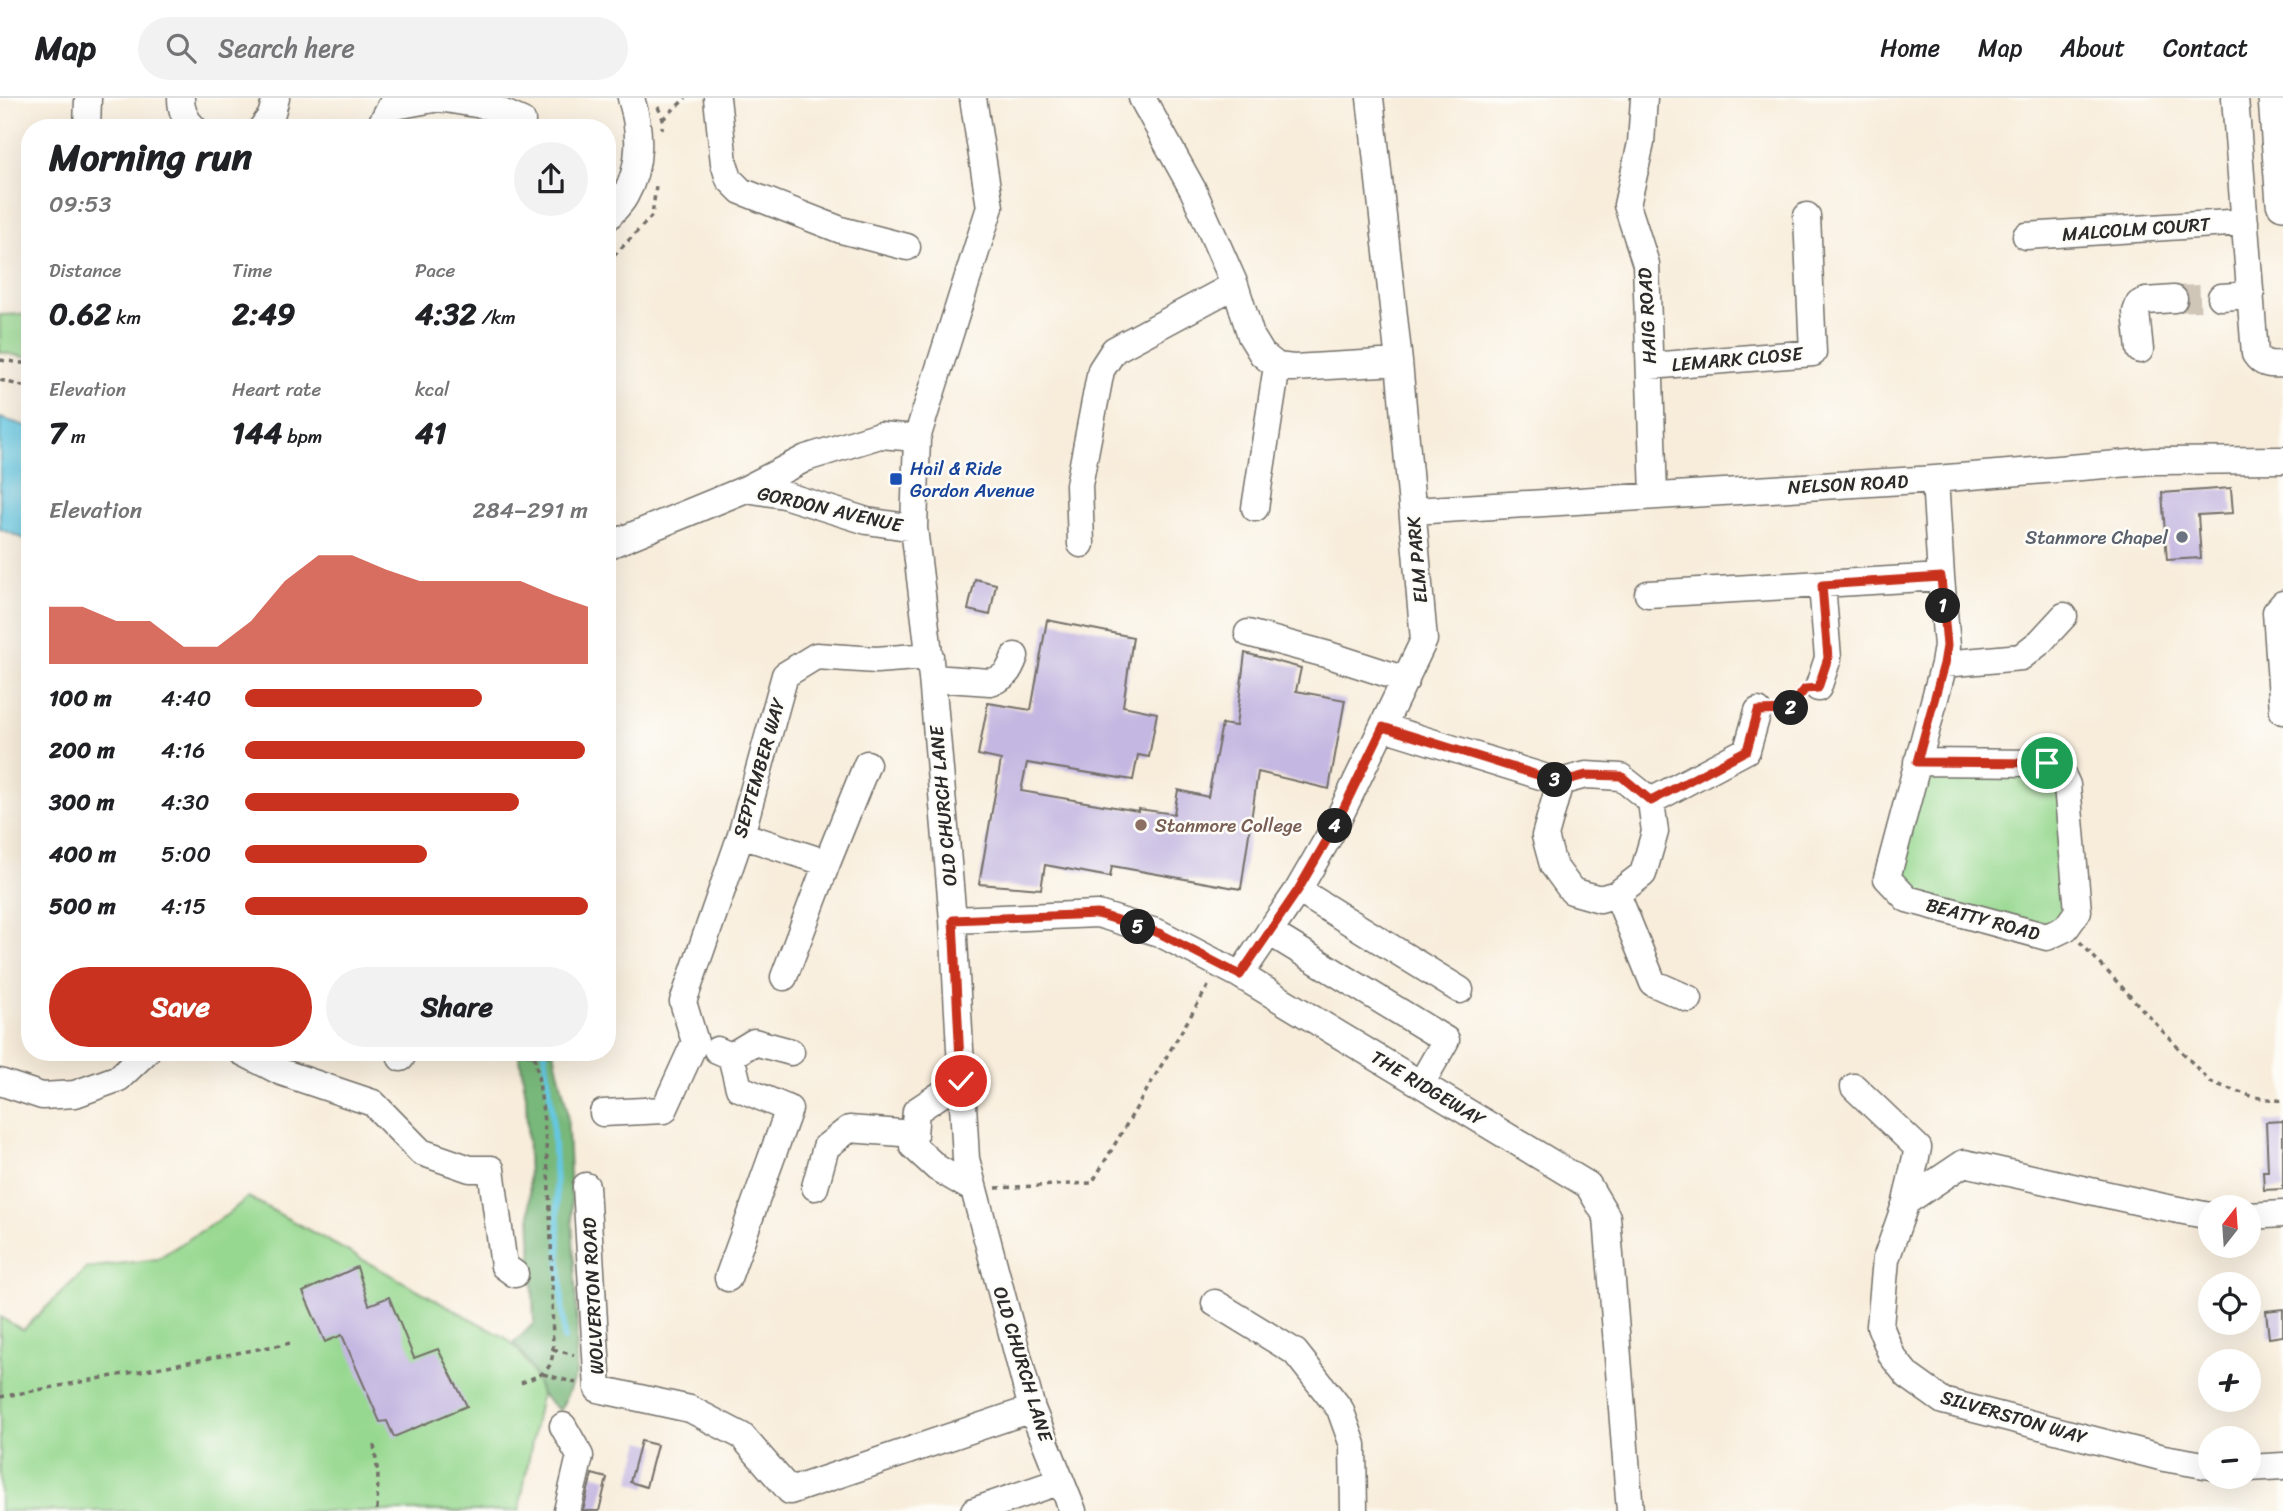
<!DOCTYPE html>
<html lang="en">
<head>
<meta charset="utf-8">
<style>
  body { margin:0; font-family:Sriracha,sans-serif; background:#f2f2f2; color:#202124; height:100vh; display:flex; flex-direction:column; font-size:26px; white-space:nowrap }
  * { box-sizing:border-box; margin:0 }
  p { font-size:23px; color:#757577 }
  .icon { flex:none; width:38px; height:38px; fill:none; stroke:currentColor; stroke-width:2; stroke-linecap:round; stroke-linejoin:round }
  .map { position:relative; flex:1; overflow:hidden }
  .drawer { position:absolute; left:21px; top:21px; width:595px; height:942px; display:flex; flex-direction:column; background:#fff; border-radius:28px; box-shadow:0 7px 28px #0002 }
  .drawer>* { flex:none }
  .needle { width:46px; rotate:17deg }
  .tools { position:absolute; left:2198px; top:1097px; display:grid; gap:14px }
  .tools a { display:grid; place-items:center; width:63px; height:63px; border-radius:50%; background:#fff; box-shadow:0 7px 28px #0002; font-size:35px }
  .pin { position:absolute; display:grid; place-items:center; width:60px; height:60px; color:#fff; margin:-30px; border:4px solid #fff; border-radius:50%; box-shadow:0 2px 7px #0007 }
  .km { position:absolute; width:35px; height:35px; margin:-18px; border-radius:50%; background:#222; color:#fff; font-size:19px; line-height:35px; text-align:center }
  .round { display:grid; place-items:center; flex:none; width:74px; height:74px; border-radius:37px; background:#f2f2f2 }
  .head { display:flex; align-items:center; justify-content:space-between; height:119px; padding:0 28px }
  h1 { font-size:38px; font-weight:700; line-height:52px }
  .metrics { display:grid; grid-template-columns:repeat(3,1fr); gap:10px; height:119px; padding:7px 28px }
  .metrics div { display:grid; align-content:center }
  .metrics b { font-size:30px; font-weight:700 }
  .metrics small { font-size:19px; font-weight:400 }
  .metrics p { font-size:19px }
  .chart { height:196px; padding:14px 28px }
  .chart p { display:flex; justify-content:space-between }
  .chart svg { width:100%; height:126px; margin-top:7px; fill:#c8321e; opacity:.7 }
  .button { display:flex; gap:14px; margin-top:auto; padding:14px 28px }
  .button a { flex:1; height:80px; border-radius:42px; background:#c8321e; color:#fff; font-size:28px; font-weight:700; line-height:80px; text-align:center }
  .button a+a { background:#f2f2f2; color:#202124 }
  ul { padding:0 28px; list-style:none; font-size:23px }
  li { display:grid; grid-template-columns:112px 84px 1fr; align-items:center; height:52px }
  li i { height:18px; border-radius:9px; background:#c8321e }
  header { display:flex; align-items:center; gap:42px; box-sizing:border-box; height:98px; padding:0 35px; background:#fff; border-bottom:2px solid #e0e0e0 }
  header strong { font-size:33px }
  nav { display:flex; gap:38px; margin-inline-start:auto; font-size:24px }
  .search { width:490px; height:63px; background:#f2f2f2; display:flex; align-items:center; gap:18px; box-sizing:border-box; padding:0 24px; border-radius:38px; color:#757577; font-size:26px }
  .map>svg:first-child { display:block }
  .green { fill:#96d88f; stroke:#60825d; stroke-width:2 }
  .forest { fill:#78b87a; stroke:#527252; stroke-width:2 }
  .water { fill:#64c7e2; stroke:#487986; stroke-width:2 }
  .lines { fill:none; stroke-linecap:round; stroke-linejoin:round }
  .stream { stroke:#64c7e2; stroke-width:6 }
  .building { fill:#c4b7e1 }
  .minor-tunnel { stroke:#cfc6b8; stroke-width:26; stroke-dasharray:26 13; stroke-linecap:butt }
  .minor-casing { stroke:#736f69; stroke-width:29 }
  .major-casing { stroke:#736f69; stroke-width:36 }
  .path { stroke:#736f69; stroke-width:3.5; stroke-dasharray:5 5; stroke-linecap:butt }
  .minor { stroke:#fff; stroke-width:26 }
  .major { stroke:#fff; stroke-width:33 }
  .route-casing { stroke:#fff; stroke-width:14 }
  .route { stroke:#c8321e; stroke-width:9 }
  .transit-dot { fill:#1a4fb4; stroke:#fdfcf7; stroke-width:2.5 }
  .worship-dot { fill:#6b7280; stroke:#fdfcf7; stroke-width:2.5 }
  .education-dot { fill:#8d6e63; stroke:#fdfcf7; stroke-width:2.5 }
  .labels { text-anchor:middle; dominant-baseline:central; stroke-width:5; stroke-linejoin:round; paint-order:stroke }
  .street-label { font-size:19px; fill:#2b2b2b; stroke:#fdfcf7 }
  .transit-label { font-size:19px; fill:#164399; stroke:#fdfcf7; text-anchor:start }
  .worship-label { font-size:19px; fill:#5b616d; stroke:#fdfcf7; text-anchor:end }
  .education-label { font-size:19px; fill:#785e54; stroke:#fdfcf7; text-anchor:start }
</style>
</head>
<body>
<header>
<strong>Map</strong>
<div class="search"><svg class="icon" aria-label="search" viewBox="0 0 24 24"><circle cx="10" cy="10" r="6"/><path d="M15 15l6 6"/></svg>Search here</div>
<nav><a>Home</a><a>Map</a><a>About</a><a>Contact</a></nav>
</header>
<div class="map">
<svg width="2283" height="1413" viewBox="0 0 2283 1413">
  <rect width="100%" height="100%" fill="#fdfcf7"/>
  <filter id="ink" filterUnits="userSpaceOnUse"><feTurbulence type="fractalNoise" baseFrequency=".0143" numOctaves="2"/><feDisplacementMap in="SourceGraphic" scale="14" xChannelSelector="R" yChannelSelector="G"/><feConvolveMatrix kernelMatrix="1 2 1 2 8 2 1 2 1" color-interpolation-filters="sRGB"/></filter>
  <filter id="wash" filterUnits="userSpaceOnUse"><feTurbulence type="fractalNoise" baseFrequency=".00686" numOctaves="4" result="noise"/><feDisplacementMap in="SourceGraphic" scale="28" xChannelSelector="R" yChannelSelector="G"/><feGaussianBlur stdDeviation="1.57" result="paint"/><feColorMatrix in="noise" values="0 0 0 0 0 0 0 0 0 0 0 0 0 0 0 0 0 1.4 0 .05"/><feComposite in="paint" operator="in"/></filter>
  <g filter="url(#wash)">
    <rect width="100%" height="100%" fill="#f8eddb"/>
    <path class="green" d="M 30,216 L 30,260 L 0,254 L 0,217 Z
      M 2040,671 L 2061,690 L 2069,810 L 2048,830 L 1915,798 L 1896,773 L 1921,677 Z
      M 248,1099 L 506,1240 C 524,1256 534,1273 541,1296 L 519,1413 L 0,1413 L 0,1219 L 23,1232 L 87,1170 L 157,1161 L 228,1116 Z"/>
    <path class="forest" d="M 519,954 L 554,954 L 567,1011 L 577,1223 L 576,1276 L 560,1313 L 541,1296 L 535,1277 L 520,1252 L 513,1246 L 534,1225 L 526,998 Z"/>
    <path class="water" d="M 0,320 L 30,329 L 30,443 L 0,431 Z"/>
    <g class="lines">
      <path class="stream" d="M 545,954 L 552,1013 L 564,1241"/>
    </g>
    <g id="blocks">
      <path class="building" d="M 2231,390 L 2233,415 L 2198,417 L 2201,460 L 2167,462 L 2162,395 Z
        M 975,481 L 996,486 L 990,517 L 968,512 Z
        M 1047,522 L 1133,539 L 1123,608 L 1157,615 L 1149,659 L 1138,657 L 1133,682 L 1027,665 L 1021,693 L 1138,713 L 1138,711 L 1174,716 L 1178,692 L 1208,699 L 1222,626 L 1236,628 L 1245,555 L 1301,570 L 1296,593 L 1345,602 L 1329,691 L 1258,674 L 1241,791 L 1112,768 L 1110,779 L 1045,767 L 1041,791 L 979,786 L 1001,662 L 978,657 L 988,605 L 1031,612 Z
        M 2283,1023 L 2283,1091 L 2264,1092 L 2263,1073 L 2268,1073 L 2266,1024 Z
        M 357,1169 L 369,1207 L 389,1199 L 414,1260 L 438,1251 L 467,1308 L 394,1339 L 387,1323 L 380,1324 L 342,1237 L 325,1244 L 303,1194 Z
        M 2283,1211 L 2283,1238 L 2269,1240 L 2266,1213 Z
        M 641,1343 L 657,1347 L 646,1389 L 630,1384 Z
        M 592,1376 L 607,1380 L 599,1413 L 583,1413 Z"/>
    </g>
  </g>
  <g filter="url(#ink)">
    <use href="#blocks" fill-opacity="0" stroke="#736f69" stroke-width="2"/>
    <g class="lines">
      <path class="minor-tunnel" d="M 2174,201 L 2221,199"/>
      <g class="minor-casing">
        <path id="minor" d="M 181,0 C 181,12 185,22 194,30
          M 717,0 L 724,65 L 729,81 L 741,93 L 841,132 L 907,149
          M 973,0 L 990,109 L 917,340 L 914,430 L 932,580 L 953,822 L 966,1061 L 1032,1311 L 1073,1413
          M 1142,0 L 1193,92 L 1235,187 L 1251,238 L 1262,256 L 1277,268 L 1293,270 L 1399,264
          M 1644,0 L 1641,45 L 1627,107 L 1646,166 L 1654,398
          M 2235,0 L 2255,256 C 2262,267 2271,267 2283,266
          M 87,30 L 88,0
          M 262,30 L 271,18 L 276,0
          M 379,30 L 390,9 L 439,0 L 488,8 L 522,23
          M 607,120 C 613,113 621,106 625,98 C 642,68 641,32 631,0
          M 2026,138 L 2245,124
          M 2221,199 L 2251,197
          M 2140,252 L 2136,214 L 2139,206 L 2146,203 L 2174,201
          M 1650,268 L 1813,255 L 1807,118
          M 1935,381 L 1941,479
          M 746,391 L 784,397 L 867,423 L 914,430
          M 1255,410 L 1277,268
          M 1413,413 L 1935,381 L 2154,363 L 2283,362
          M 1081,446 L 1079,387 L 1101,272 L 1114,252 L 1235,187
          M 607,448 L 746,391 L 806,360 L 880,337 L 917,340
          M 1648,496 L 1941,479 L 1947,548 L 1944,566 L 1887,780 L 1907,801 L 2047,839 L 2066,830 L 2078,813 L 2067,687 L 2060,672 L 2047,665 L 1917,664
          M 2283,506 L 2276,514 L 2283,613
          M 1248,535 L 1329,557 L 1406,582
          M 1944,566 L 2021,559 L 2040,544 L 2064,518
          M 932,580 L 990,584 C 1005,581 1010,572 1015,558
          M 1818,590 L 1828,560 L 1822,487
          M 1383,629 L 1560,684
          M 1586,677 L 1621,679 L 1651,703 L 1655,734 L 1643,776 L 1617,796 L 1600,801 L 1572,793 L 1553,767 L 1545,738 L 1560,684 Z
          M 1651,703 L 1747,652 L 1758,613
          M 741,737 L 827,765 L 784,879
          M 827,765 L 867,666
          M 1298,792 L 1460,892
          M 1617,796 L 1653,885 L 1689,901
          M 953,822 L 1098,816 L 1159,835 L 1240,877 L 1588,1087 L 1607,1119 L 1630,1413
          M 1269,834 L 1446,942 L 1421,986
          M 1240,877 L 1298,792 L 1335,728 L 1424,542 L 1399,264 L 1370,0
          M 717,952 L 731,958 L 754,944 L 791,954
          M 242,954 L 281,974 L 373,1005 L 421,1054 L 470,1071 L 491,1071 L 504,1168 L 515,1176
          M 401,960 L 404,954
          M 961,983 L 916,1013 L 913,1048 L 937,1070 L 973,1091
          M 0,984 L 42,998 L 75,996 L 119,980 L 146,954
          M 1854,989 L 1918,1050 L 1906,1104
          M 603,1015 L 664,1012 L 695,944 L 683,904 L 741,737 L 785,577 L 816,558 L 876,562 L 930,558
          M 586,1088 L 598,1291 L 690,1311 L 742,1338 L 790,1393
          M 815,1089 L 826,1049 L 849,1031 L 914,1036
          M 2210,1118 L 2163,1109 L 1964,1065 L 1906,1104 L 1886,1161 L 1880,1228 L 1892,1258 L 1908,1278 L 1943,1303 L 2164,1360 L 2210,1368
          M 2249,1118 L 2283,1116
          M 728,1180 L 789,1011 L 739,990 L 731,958
          M 1215,1205 L 1295,1254 L 1340,1311 L 1353,1347 L 1354,1413
          M 563,1328 L 580,1358 L 567,1413
          M 2249,1370 L 2283,1368
          M 790,1393 L 1032,1311
          M 974,1413 L 1061,1383"/>
      </g>
      <g class="major-casing">
        <path id="major" d="M 2275,0 L 2283,105"/>
      </g>
      <path class="path" d="M 658,9 L 663,21 L 662,31
        M 663,21 L 686,0
        M 607,165 L 652,118 L 656,88
        M 0,262 L 30,266
        M 0,282 L 30,290
        M 1778,613 L 1789,613 L 1798,600
        M 2080,844 L 2210,984 L 2254,999 L 2283,1003
        M 996,1090 L 1092,1085 L 1210,885
        M 553,1251 L 574,1257
        M 543,1276 L 576,1285
        M 521,1285 C 542,1276 552,1275 553,1251 C 551,1153 552,1051 534,954
        M 0,1299 L 291,1245
        M 374,1347 L 378,1376 L 377,1413"/>
      <use href="#minor" class="minor"/>
      <use href="#major" class="major"/>
    </g>
  </g>
  <g class="lines" filter="url(#ink)">
    <g class="route-casing">
      <path id="route" d="M 961,983 L 953,822 L 1098,816 L 1159,835 L 1240,877 L 1298,792 L 1335,728 L 1383,629 L 1560,684 L 1586,677 L 1621,678 L 1651,703 L 1747,652 L 1758,613 L 1789,612 L 1805,591 L 1818,590 L 1828,560 L 1822,487 L 1941,479 L 1947,548 L 1944,566 L 1917,664 L 2047,665"/>
    </g>
    <use href="#route" class="route"/>
  </g>
  <rect class="transit-dot" x="889" y="374" width="14" height="14" rx="3.5"/>
  <circle class="worship-dot" cx="2182" cy="439" r="7"/>
  <circle class="education-dot" cx="1141" cy="727" r="7"/>
  <g class="labels">
    <g class="street-label">
      <text transform="translate(2136 131) rotate(-4)">MALCOLM COURT</text>
      <text transform="translate(1647 218) rotate(-93)">HAIG ROAD</text>
      <text transform="translate(1737 261) rotate(-5)">LEMARK CLOSE</text>
      <text transform="translate(1848 386) rotate(-3)">NELSON ROAD</text>
      <text transform="translate(830 411) rotate(13)">GORDON AVENUE</text>
      <text transform="translate(1417 462) rotate(-95)">ELM PARK</text>
      <text transform="translate(759 670) rotate(-74)">SEPTEMBER WAY</text>
      <text transform="translate(943 708) rotate(-95)">OLD CHURCH LANE</text>
      <text transform="translate(1983 821) rotate(15)">BEATTY ROAD</text>
      <text transform="translate(1428 990) rotate(31)">THE RIDGEWAY</text>
      <text transform="translate(593 1198) rotate(-93)">WOLVERTON ROAD</text>
      <text transform="translate(1023 1266) rotate(73)">OLD CHURCH LANE</text>
      <text transform="translate(2014 1319) rotate(16)">SILVERSTON WAY</text>
    </g>
    <g class="transit-label">
      <text x="910" y="370">Hail &amp; Ride<tspan x="910" dy="22">Gordon Avenue</tspan></text>
    </g>
    <g class="worship-label">
      <text x="2168" y="439">Stanmore Chapel</text>
    </g>
    <g class="education-label">
      <text x="1155" y="727">Stanmore College</text>
    </g>
  </g>
</svg>
<div class="tools">
<a><svg class="needle" viewBox="-14 -14 28 28"><path d="M0-13l5 13h-10z" fill="#e53935"/><path d="M0 13l5-13h-10z" fill="#757577"/></svg></a>
<a><svg class="icon" aria-label="locate" viewBox="0 0 24 24"><circle cx="12" cy="12" r="6"/><path d="M12 2v4M12 18v4M2 12h4M18 12h4"/></svg></a>
<a>+</a>
<a>−</a>
</div>
<div class="pin" style="left:2047px;top:665px;background:#1e9e55"><svg class="icon" aria-label="arrive" viewBox="0 0 24 24"><path d="M6 21V4h12l-3 4 3 4H6"/></svg></div>
<div class="pin" style="left:961px;top:983px;background:#d93025"><svg class="icon" aria-label="check" viewBox="0 0 24 24"><path d="M5 12l5 5 9-10"/></svg></div>
<b class="km" style="left:1943px;top:508px">1</b>
<b class="km" style="left:1791px;top:610px">2</b>
<b class="km" style="left:1555px;top:682px">3</b>
<b class="km" style="left:1335px;top:728px">4</b>
<b class="km" style="left:1138px;top:829px">5</b>
<section class="drawer">
<div class="head"><div><h1>Morning run</h1><p>09:53</p></div><a class="round"><svg class="icon" aria-label="share" viewBox="0 0 24 24"><path d="M12 15V3M7 8l5-5 5 5M5 13v7h14v-7"/></svg></a></div>
<div class="metrics">
<div><p>Distance</p><b>0.62<small> km</small></b></div>
<div><p>Time</p><b>2:49</b></div>
<div><p>Pace</p><b>4:32<small> /km</small></b></div>
</div>
<div class="metrics">
<div><p>Elevation</p><b>7<small> m</small></b></div>
<div><p>Heart rate</p><b>144<small> bpm</small></b></div>
<div><p>kcal</p><b>41</b></div>
</div>
<div class="chart"><p><span>Elevation</span>284–291 m</p>
<svg viewBox="0 0 160 44" preserveAspectRatio="none"><path d="M0 44V24L10 24L20 29L30 29L40 38L50 38L60 29L70 15L80 6L90 6L100 11L110 15L120 15L130 15L140 15L150 20L160 24V44z"/></svg>
</div>
<ul>
<li><b>100 m</b>4:40<i style="width:69%"></i></li>
<li><b>200 m</b>4:16<i style="width:99%"></i></li>
<li><b>300 m</b>4:30<i style="width:80%"></i></li>
<li><b>400 m</b>5:00<i style="width:53%"></i></li>
<li><b>500 m</b>4:15<i style="width:100%"></i></li>
</ul>
<div class="button"><a>Save</a><a>Share</a></div>
</section>
</div>
</body>
</html>
